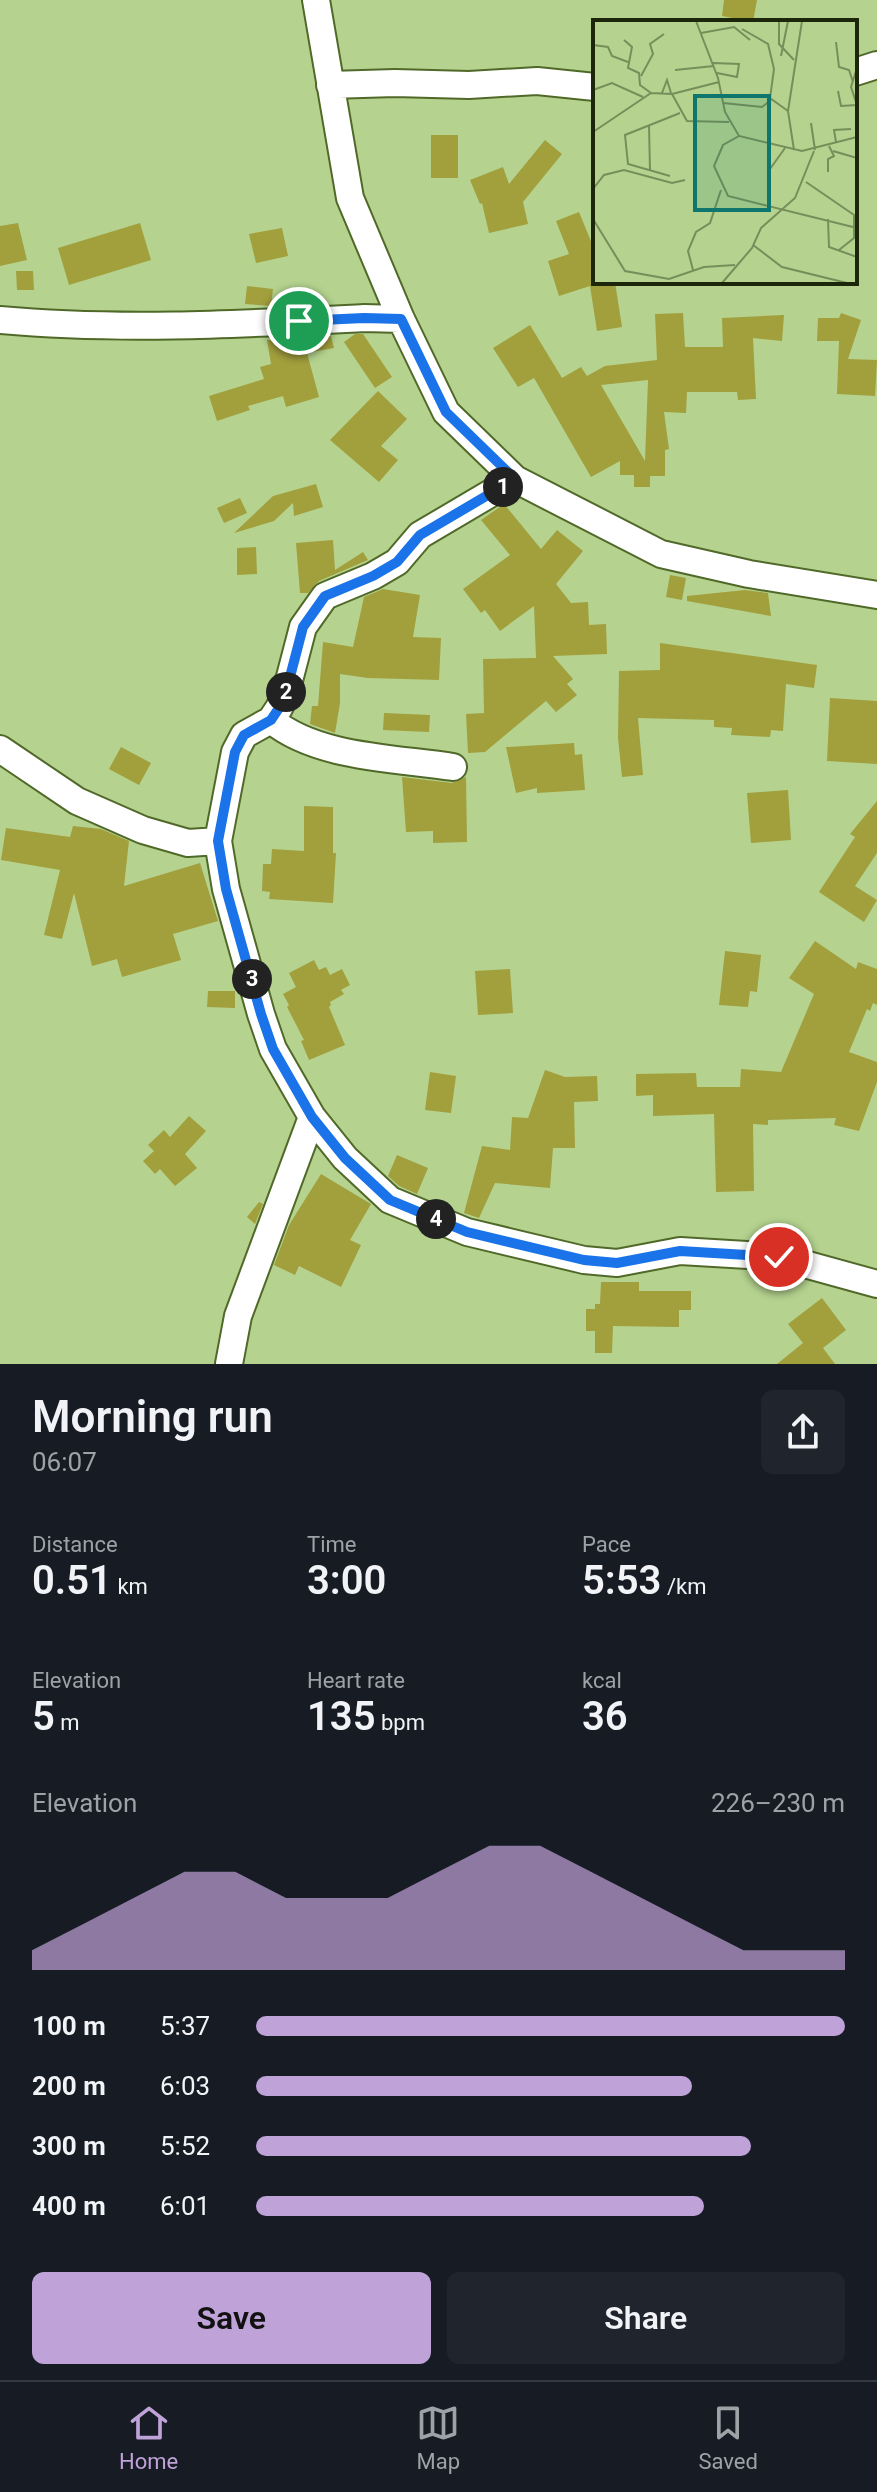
<!DOCTYPE html>
<html lang="en">
<head>
<meta charset="utf-8">
<style>
  body { margin:0; font-family:Roboto,sans-serif; background:#20242c; color:#f1f3f6; height:100vh; display:flex; flex-direction:column; font-size:30px; white-space:nowrap }
  * { box-sizing:border-box; margin:0 }
  p { font-size:26px; color:#9ea1a6 }
  .icon { flex:none; width:44px; height:44px; fill:none; stroke:currentColor; stroke-width:2; stroke-linecap:round; stroke-linejoin:round }
  .map { position:relative; height:1364px; overflow:hidden }
  .side { display:flex; flex-direction:column; background:#171b24; flex:1 }
  .side>* { flex:none }
  .pin { position:absolute; display:grid; place-items:center; width:68px; height:68px; color:#fff; margin:-34px; border:4px solid #fff; border-radius:50%; box-shadow:0 2px 8px #0007 }
  .km { position:absolute; width:40px; height:40px; margin:-20px; border-radius:50%; background:#222; color:#fff; font-size:22px; line-height:40px; text-align:center }
  .round { display:grid; place-items:center; flex:none; width:84px; height:84px; border-radius:12px; background:#20242c }
  .summary { display:flex; align-items:center; justify-content:space-between; height:136px; padding:0 32px }
  h1 { font-size:44px; font-weight:600; line-height:60px }
  .metrics { display:grid; grid-template-columns:repeat(3,1fr); gap:12px; height:136px; padding:8px 32px }
  .metrics div { display:grid; align-content:center }
  .metrics b { font-size:40px; font-weight:600 }
  .metrics small { font-size:22px; font-weight:400 }
  .metrics p { font-size:22px }
  .chart { height:224px; padding:16px 32px }
  .chart p { display:flex; justify-content:space-between }
  .chart svg { width:100%; height:144px; margin-top:8px; fill:#bfa2d8; opacity:.7 }
  .button { display:flex; gap:16px; margin-top:auto; padding:16px 32px }
  .button a { flex:1; height:92px; border-radius:12px; background:#bfa2d8; color:#111; font-size:32px; font-weight:600; line-height:92px; text-align:center }
  .button a+a { background:#20242c; color:#f1f3f6 }
  ul { padding:0 32px; list-style:none; font-size:26px }
  li { display:grid; grid-template-columns:128px 96px 1fr; align-items:center; height:60px }
  li i { height:20px; border-radius:10px; background:#bfa2d8 }
  .tabs { display:flex; justify-content:space-around; align-items:center; height:112px; border-top:2px solid #363941; background:#171b24; font-size:22px; color:#9ea1a6 }
  .tabs a { display:grid; justify-items:center; gap:4px }
  .tabs .on { color:#bfa2d8 }
  .map>svg:first-child { display:block }
  .building { fill:#a29f3d; fill-rule:evenodd }
  .lines { fill:none; stroke-linecap:round; stroke-linejoin:round }
  .minor-casing { stroke:#506929; stroke-width:30 }
  .minor { stroke:#fff; stroke-width:26 }
  .route-casing { stroke:#fff; stroke-width:16 }
  .route { stroke:#1a73e8; stroke-width:10 }
  .inset-road { fill:none; stroke:#778e5a; stroke-width:2 }
  .view { fill:#0f766e; fill-opacity:0.15; stroke:#0f766e; stroke-width:4 }
  .inset-edge { fill:none; stroke:#1b260b; stroke-width:4 }
</style>
</head>
<body>
<div class="map">
<svg width="877" height="1364" viewBox="0 0 877 1364">
  <rect width="100%" height="100%" fill="#b5d38f"/>
  <path class="building" d="M 724,0 L 757,0 L 753,22 L 722,16 Z
    M 431,135 L 458,135 L 458,178 L 431,178 Z
    M 545,140 L 562,154 L 523,202 L 528,224 L 489,233 L 482,203 L 480,204 L 470,180 L 503,167 L 509,184 Z
    M 579,212 L 595,251 L 595,282 L 615,282 L 622,327 L 597,331 L 590,286 L 559,296 L 548,261 L 569,254 L 556,221 Z
    M 18,223 L 27,260 L 0,266 L 0,226 Z
    M 140,223 L 151,260 L 69,285 L 58,248 Z
    M 282,228 L 288,256 L 256,263 L 249,234 Z
    M 16,271 L 33,271 L 34,290 L 17,290 Z
    M 247,286 L 273,289 L 271,306 L 245,304 Z
    M 683,313 L 685,347 L 723,347 L 722,318 L 784,315 L 782,341 L 753,338 L 756,399 L 738,400 L 737,392 L 687,392 L 686,413 L 664,412 L 669,449 L 665,450 L 665,476 L 650,476 L 650,487 L 634,487 L 634,475 L 620,475 L 620,461 L 591,477 L 534,378 L 518,387 L 493,348 L 530,325 L 562,378 L 581,367 L 587,376 L 605,366 L 657,360 L 655,314 ZM 648,380 L 645,461 L 601,385 Z
    M 841,313 L 861,320 L 848,359 L 877,360 L 875,396 L 837,394 L 839,341 L 817,341 L 818,318 L 839,318 Z
    M 355,334 L 363,334 L 392,377 L 375,388 L 344,342 Z
    M 331,336 L 334,348 L 307,353 L 319,397 L 286,407 L 283,396 L 248,406 L 250,410 L 217,421 L 209,396 L 264,379 L 260,367 L 271,364 L 267,340 Z
    M 378,391 L 407,419 L 381,446 L 398,460 L 379,482 L 330,440 Z
    M 316,484 L 323,507 L 294,516 L 293,503 L 274,521 L 234,533 L 273,496 Z
    M 240,498 L 247,513 L 224,523 L 217,508 Z
    M 504,504 L 541,549 L 557,530 L 583,551 L 556,584 L 571,603 L 588,602 L 589,625 L 606,624 L 607,654 L 553,656 L 573,679 L 567,684 L 577,695 L 556,712 L 546,701 L 485,752 L 468,753 L 466,714 L 484,713 L 483,659 L 536,658 L 534,606 L 500,631 L 485,610 L 481,613 L 463,589 L 510,555 L 481,520 Z
    M 333,540 L 335,570 L 363,552 L 368,560 L 319,581 L 308,593 L 300,593 L 296,543 Z
    M 256,547 L 257,574 L 237,575 L 237,548 Z
    M 670,575 L 686,578 L 682,600 L 666,597 Z
    M 383,589 L 420,595 L 413,637 L 441,638 L 439,680 L 368,678 L 340,674 L 340,703 L 335,733 L 310,724 L 312,706 L 318,706 L 323,642 L 353,647 L 364,597 Z
    M 745,590 L 768,593 L 771,616 L 687,601 L 687,596 Z
    M 660,643 L 817,665 L 814,688 L 786,684 L 783,731 L 771,730 L 770,737 L 731,735 L 732,728 L 714,727 L 714,720 L 638,718 L 643,775 L 622,777 L 618,738 L 619,671 L 660,670 Z
    M 830,698 L 877,701 L 877,764 L 827,761 Z
    M 384,713 L 430,715 L 429,732 L 383,730 Z
    M 574,743 L 575,755 L 582,754 L 585,790 L 537,793 L 537,788 L 516,793 L 506,747 Z
    M 121,747 L 151,763 L 139,785 L 109,769 Z
    M 402,777 L 452,783 L 466,777 L 467,842 L 433,843 L 433,831 L 406,832 Z
    M 788,790 L 791,840 L 751,843 L 747,793 Z
    M 877,801 L 877,853 L 855,886 L 877,900 L 864,922 L 819,892 L 855,837 L 850,834 Z
    M 304,806 L 333,807 L 333,853 L 336,853 L 333,903 L 269,899 L 270,892 L 262,891 L 263,864 L 271,864 L 272,849 L 304,851 Z
    M 73,826 L 101,829 L 129,841 L 124,886 L 200,863 L 218,921 L 173,934 L 181,960 L 122,977 L 117,959 L 92,966 L 74,893 L 62,939 L 44,935 L 60,870 L 1,860 L 6,828 L 70,837 Z
    M 815,941 L 856,969 L 858,962 L 877,969 L 877,1005 L 873,1003 L 870,1011 L 867,1009 L 849,1052 L 877,1062 L 877,1082 L 859,1131 L 834,1125 L 836,1118 L 768,1120 L 768,1125 L 753,1124 L 754,1191 L 716,1192 L 714,1114 L 653,1116 L 653,1095 L 636,1096 L 636,1074 L 696,1073 L 697,1087 L 740,1087 L 741,1069 L 781,1072 L 814,994 L 789,978 Z
    M 725,951 L 761,955 L 757,992 L 750,991 L 748,1007 L 719,1005 Z
    M 314,960 L 319,970 L 326,967 L 330,975 L 342,969 L 350,985 L 341,990 L 344,994 L 330,1002 L 331,1005 L 329,1007 L 345,1045 L 309,1060 L 301,1041 L 304,1040 L 287,1007 L 289,1005 L 283,994 L 296,987 L 289,973 Z
    M 510,969 L 513,1013 L 478,1015 L 475,971 Z
    M 208,991 L 235,991 L 235,1008 L 207,1007 Z
    M 545,1070 L 565,1077 L 597,1076 L 598,1101 L 574,1102 L 575,1148 L 553,1148 L 550,1188 L 495,1183 L 479,1218 L 464,1213 L 482,1146 L 510,1150 L 512,1117 L 528,1118 Z
    M 430,1072 L 456,1076 L 451,1113 L 425,1110 Z
    M 189,1116 L 206,1131 L 185,1154 L 197,1168 L 175,1186 L 160,1169 L 155,1174 L 143,1161 L 154,1151 L 148,1145 L 164,1130 L 170,1137 Z
    M 397,1155 L 428,1168 L 417,1194 L 399,1186 L 388,1176 Z
    M 321,1174 L 371,1204 L 350,1240 L 361,1245 L 341,1287 L 299,1266 L 295,1275 L 274,1265 L 289,1225 Z
    M 259,1202 L 263,1204 L 255,1224 L 247,1217 Z
    M 601,1282 L 639,1282 L 639,1291 L 691,1291 L 691,1310 L 679,1310 L 679,1327 L 613,1326 L 612,1353 L 595,1353 L 595,1331 L 586,1331 L 586,1309 L 595,1309 L 595,1304 L 600,1304 Z
    M 822,1298 L 846,1330 L 823,1348 L 835,1364 L 777,1364 L 803,1343 L 788,1324 Z"/>
  <g class="lines">
    <g class="minor-casing">
      <path id="minor" d="M 316,0 L 350,198 L 401,319 L 446,412 L 515,479 L 661,554 L 749,574 L 877,595
        M 855,72 L 877,65
        M 330,85 L 395,83 L 469,85 L 537,81 L 595,87
        M 0,320 C 121,331 243,324 364,318 L 401,319
        M 515,479 L 420,535 L 397,562 L 373,576 L 325,596 L 303,627 L 285,696 L 279,708 L 271,720 L 244,735 L 235,752 L 218,841 L 226,889 L 261,1014 L 273,1049 L 312,1117 L 345,1158 L 390,1200 L 467,1232 L 584,1260 L 617,1263 L 680,1251 L 779,1257 L 877,1284
        M 271,720 C 317,758 395,758 453,767
        M 0,749 L 77,801 L 143,830 L 188,843 L 218,841
        M 229,1364 L 238,1316 L 312,1117"/>
    </g>
    <use href="#minor" class="minor"/>
  </g>
  <g class="lines">
    <g class="route-casing">
      <path id="route" d="M 299,321 L 364,318 L 401,319 L 446,412 L 515,479 L 420,535 L 397,562 L 373,576 L 325,596 L 303,627 L 285,696 L 279,708 L 271,720 L 244,735 L 235,752 L 218,841 L 226,889 L 261,1014 L 273,1049 L 312,1117 L 345,1158 L 390,1200 L 467,1232 L 584,1260 L 617,1263 L 680,1251 L 779,1257"/>
    </g>
    <use href="#route" class="route"/>
  </g>
  <g transform="translate(593 20)">
    <rect width="264" height="264" fill="#b5d38f"/>
    <path class="inset-road" d="M 103,1 L 125,58 L 132,92 L 146,116 L 209,131 L 264,117M 186,1 L 186,24 L 201,40M 149,9 L 175,24 L 181,49 L 177,78 L 195,91 L 201,130M 108,13 L 141,7 L 157,20M 31,20 L 39,27 L 35,48 L 46,53 L 47,65 L 58,73M 243,22 L 246,47 L 256,50 L 260,62M 0,25 L 15,27 L 19,36 L 35,42M 188,36 L 195,1M 120,43 L 146,44 L 144,57 L 124,53M 264,48 L 258,67 L 264,85M 82,50 L 121,46M 48,56 L 60,34 L 57,24 L 71,14M 0,70 L 19,63 L 50,77M 245,71 L 248,86 L 264,85M 69,73 L 74,60 L 78,73M 79,74 L 126,62M 130,83 L 169,87 L 178,80M 195,91 L 209,1M 218,103 L 222,130M 56,105 L 57,151M 0,112 L 58,73 L 79,74 L 94,101 L 136,102M 146,116 L 130,125 L 121,146 L 135,176 L 260,207M 243,122 L 241,110 L 258,109M 240,131 L 264,138M 235,152 L 235,139 L 241,136 L 236,126M 77,156 L 35,144 L 32,115 L 87,93M 176,161 L 177,149 L 192,128M 213,162 L 264,197M 0,169 L 11,155 L 31,150 L 79,163 L 92,160M 0,199 L 32,251 L 76,259 L 111,247 L 142,245M 235,199 L 236,227 L 264,237M 160,225 L 189,247 L 254,263M 246,230 L 261,218 L 261,196M 100,250 L 95,231 L 103,212 L 117,203 L 128,170M 129,263 L 159,228 L 168,208 L 202,178 L 221,131"/>
    <path class="view" d="M 102,76 L 176,76 L 176,190 L 102,190 Z"/>
    <rect width="264" height="264" class="inset-edge"/>
  </g>
</svg>
<div class="pin" style="left:299px;top:321px;background:#1e9e55"><svg class="icon" aria-label="arrive" viewBox="0 0 24 24"><path d="M6 21V4h12l-3 4 3 4H6"/></svg></div>
<div class="pin" style="left:779px;top:1257px;background:#d93025"><svg class="icon" aria-label="check" viewBox="0 0 24 24"><path d="M5 12l5 5 9-10"/></svg></div>
<b class="km" style="left:503px;top:487px">1</b>
<b class="km" style="left:286px;top:692px">2</b>
<b class="km" style="left:252px;top:979px">3</b>
<b class="km" style="left:436px;top:1219px">4</b>
</div>
<section class="side">
<div class="summary"><div><h1>Morning run</h1><p>06:07</p></div><a class="round"><svg class="icon" aria-label="share" viewBox="0 0 24 24"><path d="M12 15V3M7 8l5-5 5 5M5 13v7h14v-7"/></svg></a></div>
<div class="metrics">
<div><p>Distance</p><b>0.51<small> km</small></b></div>
<div><p>Time</p><b>3:00</b></div>
<div><p>Pace</p><b>5:53<small> /km</small></b></div>
</div>
<div class="metrics">
<div><p>Elevation</p><b>5<small> m</small></b></div>
<div><p>Heart rate</p><b>135<small> bpm</small></b></div>
<div><p>kcal</p><b>36</b></div>
</div>
<div class="chart"><p><span>Elevation</span>226–230 m</p>
<svg viewBox="0 0 160 44" preserveAspectRatio="none"><path d="M0 44V38L10 30L20 22L30 14L40 14L50 22L60 22L70 22L80 14L90 6L100 6L110 14L120 22L130 30L140 38L150 38L160 38V44z"/></svg>
</div>
<ul>
<li><b>100 m</b>5:37<i style="width:100%"></i></li>
<li><b>200 m</b>6:03<i style="width:74%"></i></li>
<li><b>300 m</b>5:52<i style="width:84%"></i></li>
<li><b>400 m</b>6:01<i style="width:76%"></i></li>
</ul>
<div class="button"><a>Save</a><a>Share</a></div>
</section>
<nav class="tabs">
<a class="on"><svg class="icon" aria-label="home" viewBox="0 0 24 24"><path d="M3 11l9-7 9 7M6 9v11h12V9"/></svg>Home</a>
<a><svg class="icon" aria-label="map" viewBox="0 0 24 24"><path d="M3 6l6-2 6 2 6-2v14l-6 2-6-2-6 2zM9 4v14M15 6v14"/></svg>Map</a>
<a><svg class="icon" aria-label="saved" viewBox="0 0 24 24"><path d="M7 4h10v16l-5-4-5 4z"/></svg>Saved</a>
</nav>
</body>
</html>
